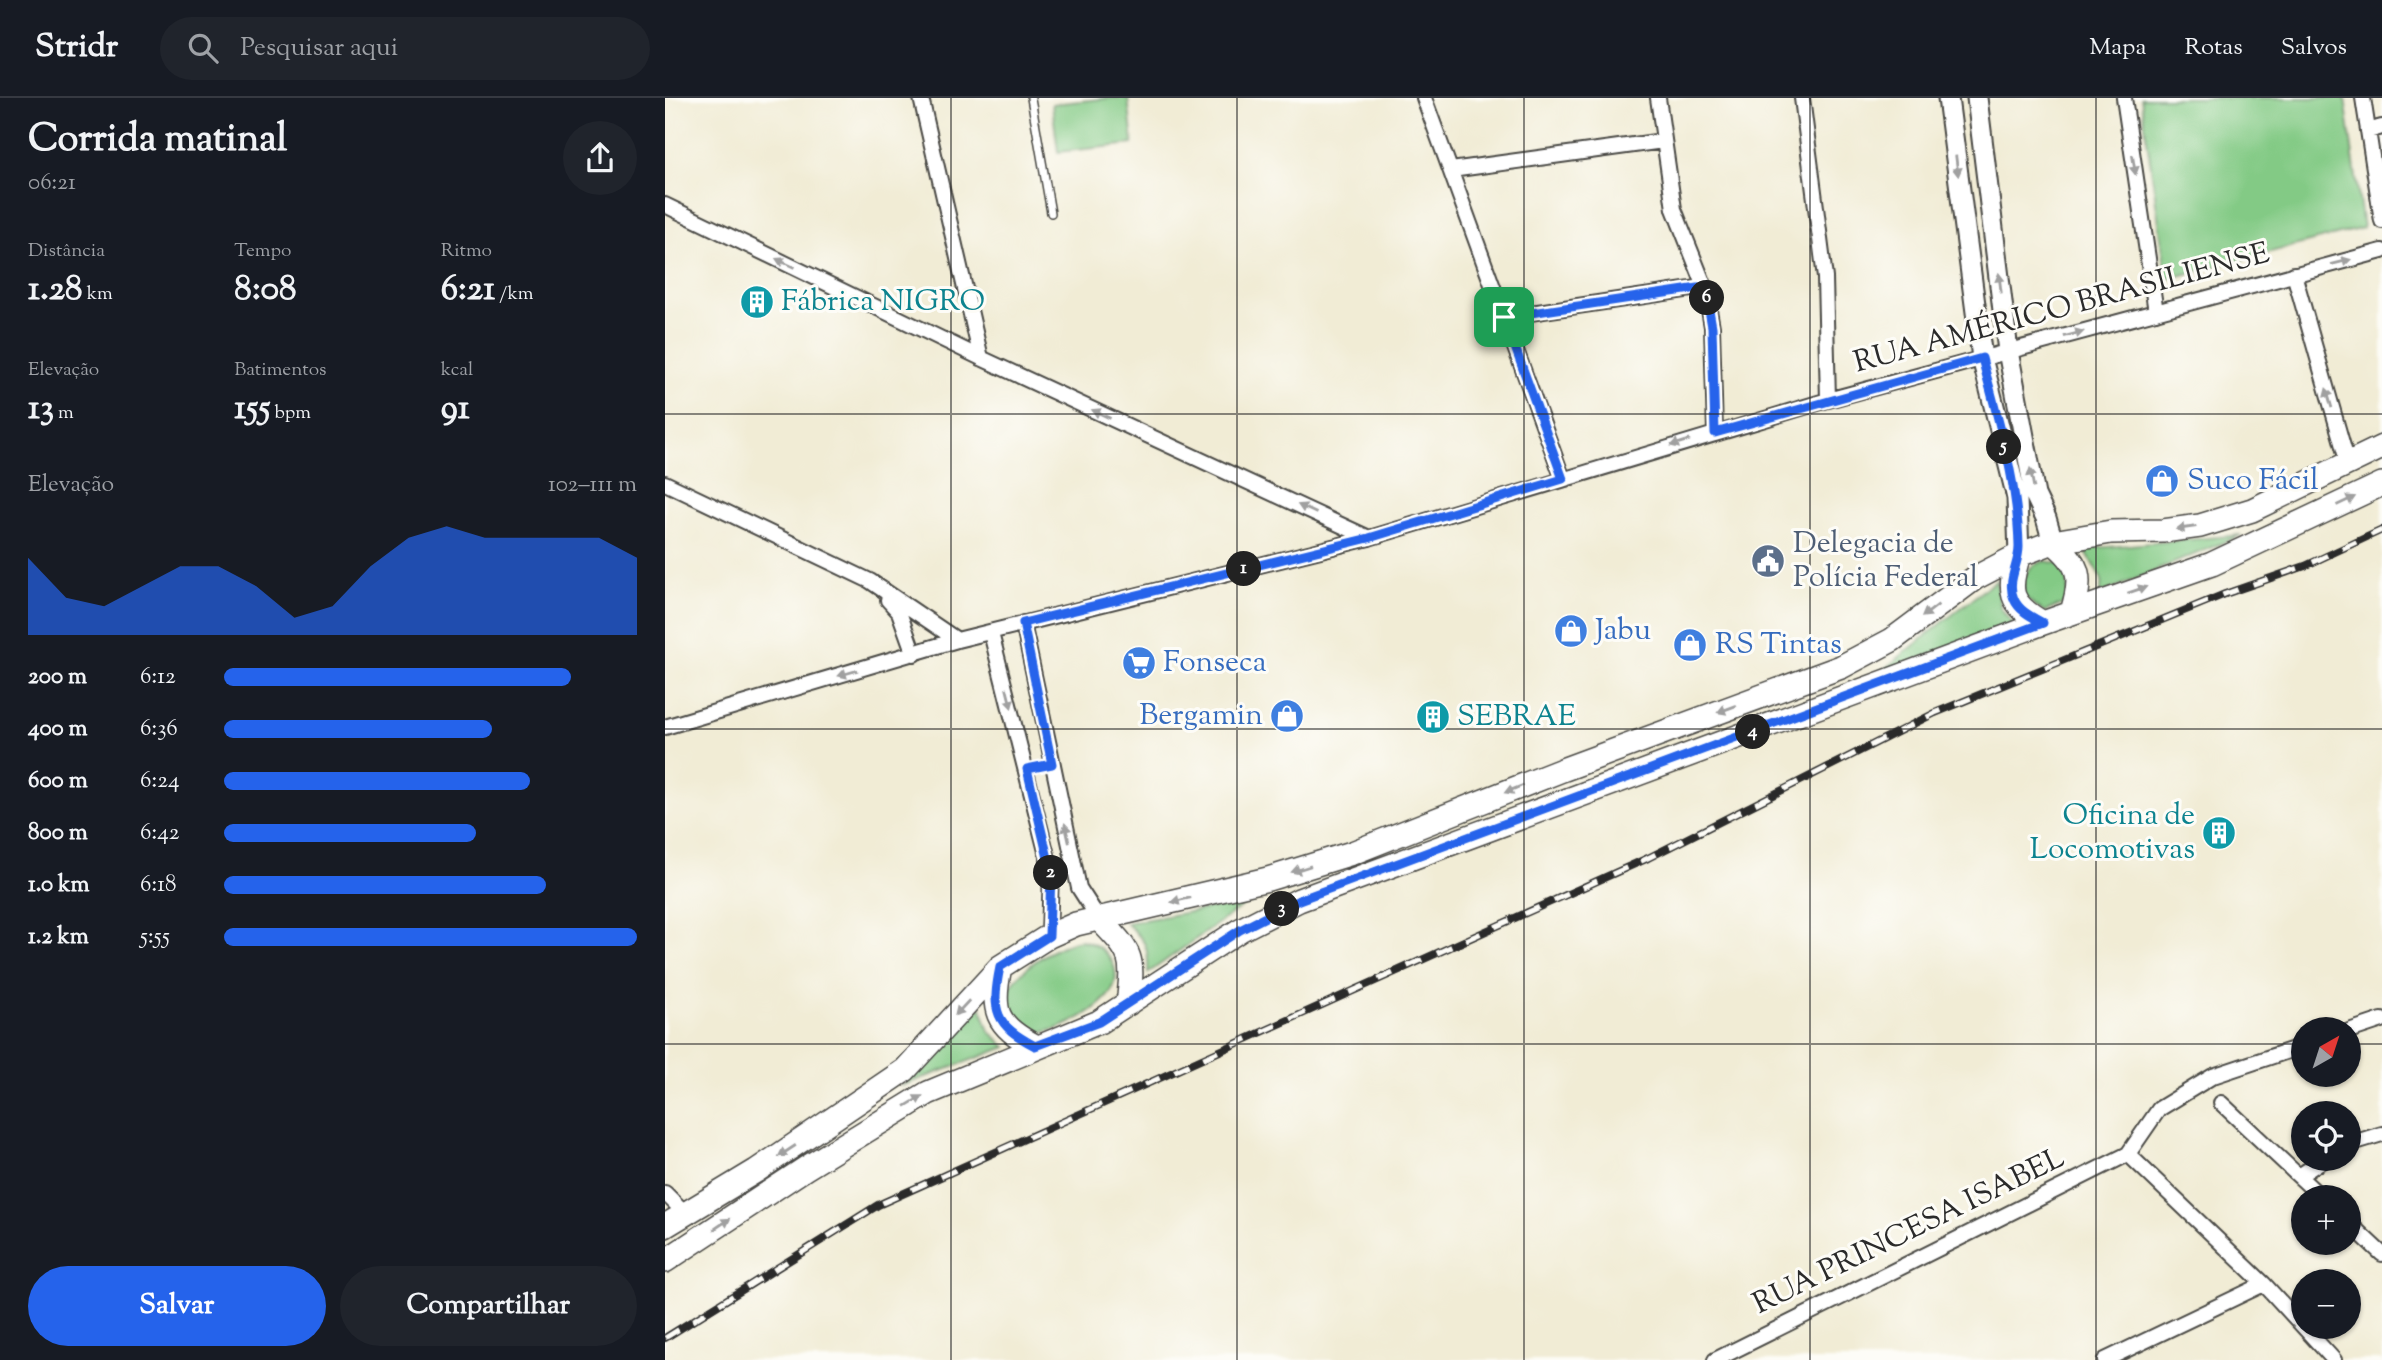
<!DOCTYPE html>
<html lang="pt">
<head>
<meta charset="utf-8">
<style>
  body { margin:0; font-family:"Sorts Mill Goudy",serif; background:#20242c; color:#f1f3f6; height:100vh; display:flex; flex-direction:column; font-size:26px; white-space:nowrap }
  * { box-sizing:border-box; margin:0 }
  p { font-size:23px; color:#9ea1a6 }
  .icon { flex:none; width:38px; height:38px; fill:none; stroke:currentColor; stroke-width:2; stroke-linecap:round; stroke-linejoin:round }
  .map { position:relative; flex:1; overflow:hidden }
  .details { display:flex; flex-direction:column; background:#171b24; width:665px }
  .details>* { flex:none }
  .needle { width:46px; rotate:39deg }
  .fabs { position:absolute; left:1626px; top:919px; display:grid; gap:14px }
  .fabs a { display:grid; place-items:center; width:70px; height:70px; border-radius:50%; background:#171b24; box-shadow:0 2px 5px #0004; font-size:35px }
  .pin { position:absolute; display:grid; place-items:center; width:60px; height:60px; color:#fff; margin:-30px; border-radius:14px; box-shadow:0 4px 10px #0006 }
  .km { position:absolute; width:35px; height:35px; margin:-18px; border-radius:50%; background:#222; color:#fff; font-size:19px; line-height:35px; text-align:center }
  .round { display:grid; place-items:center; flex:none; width:74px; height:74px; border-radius:37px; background:#20242c }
  .overview { display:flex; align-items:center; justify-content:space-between; height:119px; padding:0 28px }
  h1 { font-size:38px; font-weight:700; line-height:52px }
  .figures { display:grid; grid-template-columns:repeat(3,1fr); gap:10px; height:119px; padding:7px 28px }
  .figures div { display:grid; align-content:center }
  .figures b { font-size:35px; font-weight:700 }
  .figures small { font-size:19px; font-weight:400 }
  .figures p { font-size:19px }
  .chart { height:196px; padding:14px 28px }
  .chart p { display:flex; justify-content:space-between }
  .chart svg { width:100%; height:126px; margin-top:7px; fill:#2563eb; opacity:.7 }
  .primary-button { display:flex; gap:14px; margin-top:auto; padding:14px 28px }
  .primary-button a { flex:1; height:80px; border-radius:42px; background:#2563eb; color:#fff; font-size:28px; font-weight:700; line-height:80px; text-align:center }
  .primary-button a+a { background:#20242c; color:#f1f3f6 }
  ul { padding:0 28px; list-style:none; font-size:23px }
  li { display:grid; grid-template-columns:112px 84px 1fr; align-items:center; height:52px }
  li i { height:18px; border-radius:9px; background:#2563eb }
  header { display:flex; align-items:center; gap:42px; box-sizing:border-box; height:98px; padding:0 35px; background:#171b24; border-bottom:2px solid #363941 }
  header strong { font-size:33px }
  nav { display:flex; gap:38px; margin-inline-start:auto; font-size:24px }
  .search { width:490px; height:63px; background:#20242c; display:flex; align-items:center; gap:18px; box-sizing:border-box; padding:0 24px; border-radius:38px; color:#9ea1a6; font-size:26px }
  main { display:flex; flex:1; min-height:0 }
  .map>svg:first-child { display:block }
  .green { fill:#83ca85; stroke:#577a58; stroke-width:2 }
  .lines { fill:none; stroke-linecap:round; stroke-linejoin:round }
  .service-casing { stroke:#494844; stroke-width:10 }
  .minor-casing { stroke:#494844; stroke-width:18 }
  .tertiary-casing { stroke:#494844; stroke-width:23 }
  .primary-casing { stroke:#494844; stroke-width:26 }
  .service { stroke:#fff; stroke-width:7 }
  .minor { stroke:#fff; stroke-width:14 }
  .tertiary { stroke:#fff; stroke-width:19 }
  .primary { stroke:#fff; stroke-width:23 }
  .rail-casing { stroke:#2b2b2b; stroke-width:8 }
  .rail { stroke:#fdfcf7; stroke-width:5; stroke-dasharray:16; stroke-linecap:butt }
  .oneway { fill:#a0a0a0 }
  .route-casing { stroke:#fff; stroke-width:14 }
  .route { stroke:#2563eb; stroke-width:9 }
  .grid { fill:none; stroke:#2b2b2b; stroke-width:2; stroke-opacity:0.55 }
  .labels { text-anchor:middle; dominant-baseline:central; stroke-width:6; stroke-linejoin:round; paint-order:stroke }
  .culture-label { font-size:30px; fill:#0d838f; stroke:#fdfcf7; text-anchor:start }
  .street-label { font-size:30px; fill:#2b2b2b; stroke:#fdfcf7 }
  .shop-label { font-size:30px; fill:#366cbe; stroke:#fdfcf7; text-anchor:start }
  .service-label { font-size:30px; fill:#4e5e75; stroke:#fdfcf7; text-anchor:start }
</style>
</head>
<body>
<header>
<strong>Stridr</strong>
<div class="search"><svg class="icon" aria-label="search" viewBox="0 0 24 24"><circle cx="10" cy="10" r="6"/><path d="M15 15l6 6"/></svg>Pesquisar aqui</div>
<nav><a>Mapa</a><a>Rotas</a><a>Salvos</a></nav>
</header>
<main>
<section class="details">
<div class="overview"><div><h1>Corrida matinal</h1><p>06:21</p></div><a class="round"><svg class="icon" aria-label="share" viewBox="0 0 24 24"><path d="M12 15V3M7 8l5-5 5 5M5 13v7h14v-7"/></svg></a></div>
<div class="figures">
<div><p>Distância</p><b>1.28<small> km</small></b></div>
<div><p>Tempo</p><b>8:08</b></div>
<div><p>Ritmo</p><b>6:21<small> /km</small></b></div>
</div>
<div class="figures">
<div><p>Elevação</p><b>13<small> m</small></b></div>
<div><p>Batimentos</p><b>155<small> bpm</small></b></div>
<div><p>kcal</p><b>91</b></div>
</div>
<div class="chart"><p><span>Elevação</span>102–111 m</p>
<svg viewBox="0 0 160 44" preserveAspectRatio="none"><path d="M0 44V17L10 31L20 34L30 27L40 20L50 20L60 27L70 38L80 34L90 20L100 10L110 6L120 10L130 10L140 10L150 10L160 17V44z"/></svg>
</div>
<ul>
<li><b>200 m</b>6:12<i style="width:84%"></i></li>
<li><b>400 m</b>6:36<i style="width:65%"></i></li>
<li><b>600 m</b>6:24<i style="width:74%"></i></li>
<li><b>800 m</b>6:42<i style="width:61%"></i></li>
<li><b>1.0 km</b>6:18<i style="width:78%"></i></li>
<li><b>1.2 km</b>5:55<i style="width:100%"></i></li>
</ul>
<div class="primary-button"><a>Salvar</a><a>Compartilhar</a></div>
</section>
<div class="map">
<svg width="1717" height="1262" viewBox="0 0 1717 1262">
  <rect width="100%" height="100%" fill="#fdfcf7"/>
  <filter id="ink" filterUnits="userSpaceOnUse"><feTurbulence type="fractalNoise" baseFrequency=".0143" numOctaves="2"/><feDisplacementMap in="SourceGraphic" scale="14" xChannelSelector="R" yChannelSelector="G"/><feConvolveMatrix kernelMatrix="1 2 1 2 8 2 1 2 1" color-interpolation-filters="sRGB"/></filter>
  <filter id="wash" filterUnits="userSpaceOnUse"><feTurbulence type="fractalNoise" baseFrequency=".00686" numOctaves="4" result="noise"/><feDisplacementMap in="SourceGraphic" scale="28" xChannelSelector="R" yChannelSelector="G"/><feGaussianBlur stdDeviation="1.57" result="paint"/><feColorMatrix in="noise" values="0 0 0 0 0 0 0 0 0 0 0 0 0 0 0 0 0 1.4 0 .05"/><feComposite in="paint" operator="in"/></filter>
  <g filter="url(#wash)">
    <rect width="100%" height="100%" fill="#f1ecd5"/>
    <path class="green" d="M 446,0 L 463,0 L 468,46 L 393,54 L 387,6 Z
      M 1476,0 L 1680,0 L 1698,130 L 1502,181 Z
      M 1576,437 L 1435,496 L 1437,482 L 1419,451 Z
      M 1380,463 L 1396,466 L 1402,472 L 1403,504 L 1379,514 L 1359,499 C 1357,480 1360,468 1380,463 Z
      M 1331,482 L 1336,511 L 1349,527 L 1213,576 Z
      M 583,804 L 483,875 C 484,848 481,843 461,825 Z
      M 415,842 C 442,846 464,876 441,900 C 426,916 391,936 370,934 C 361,933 354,926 348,919 C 322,886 389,847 415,842 Z
      M 316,909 L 324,933 L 341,949 L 236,988 Z"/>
  </g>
  <g filter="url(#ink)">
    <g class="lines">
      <g class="service-casing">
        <path id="service" d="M 366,0 L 386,115"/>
      </g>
      <g class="minor-casing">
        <path id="minor" d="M 256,0 L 316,260
          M 759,0 L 898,381
          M 993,0 L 1009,111 L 1040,189 L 1047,229 L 1050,335
          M 1137,0 L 1160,180 L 1163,302
          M 1459,0 L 1491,214
          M 1698,0 L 1717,123
          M 1703,33 L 1717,29
          M 786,72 L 998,43
          M 0,107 L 316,260 L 704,440
          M 1629,176 L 1683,366
          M 839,219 L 1040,189
          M 0,385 L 205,483 L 292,542
          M 223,502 L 234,514 L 249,556
          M 358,525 L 414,790 L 434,821
          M 326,535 L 386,773 L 384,838
          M 0,629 L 292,542 L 704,440 L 1163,302 L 1717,153
          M 1684,933 L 1717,922
          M 1556,1005 L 1656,1099
          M 1684,1046 L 1717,1036
          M 1463,1056 L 1599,1186 L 1669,1262
          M 1634,1078 L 1661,1060
          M 0,1095 L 21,1116
          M 1684,1125 L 1717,1156
          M 1050,1262 L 1463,1056 L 1494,1011 L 1548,978 L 1638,948
          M 1440,1262 L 1599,1186"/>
      </g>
      <g class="tertiary-casing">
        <path id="tertiary" d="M 1283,0 L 1317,260 L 1352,400 L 1354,457
          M 1312,0 L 1343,253 L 1370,397 L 1381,420 L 1388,444"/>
      </g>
      <g class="primary-casing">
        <path id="primary" d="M 1388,444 C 1417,467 1417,481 1407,514
          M 1354,457 C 1342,493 1344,506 1378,525
          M 434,821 C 468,856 469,858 463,906
          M 335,869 C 326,913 330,927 370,948
          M 0,1128 L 91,1073 L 240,972 L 335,869 L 384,838 L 411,826 L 603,781 L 687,755 L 897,672 L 1176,569 L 1227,542 L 1310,480 L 1354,457 L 1388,444 L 1446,434 L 1498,433 L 1535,428 L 1587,412 L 1717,349
          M 0,1163 L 141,1070 L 263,995 L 434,924 L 575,832 L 634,802 L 1378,525 L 1547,466 L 1717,386"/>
      </g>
      <use href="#service" class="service"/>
      <use href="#minor" class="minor"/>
      <use href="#tertiary" class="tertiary"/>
      <use href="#primary" class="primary"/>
      <g class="rail-casing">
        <path id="rail" d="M 0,1240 L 213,1107 L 983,760 L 1270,615 L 1560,496 L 1640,468 L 1717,432"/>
      </g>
      <use href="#rail" class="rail"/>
    </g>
    <defs><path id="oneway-solid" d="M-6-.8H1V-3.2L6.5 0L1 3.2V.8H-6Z" transform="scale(1.75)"/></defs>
    <g class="oneway">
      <use href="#oneway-solid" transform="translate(1469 67) rotate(81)"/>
      <use href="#oneway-solid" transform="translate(1292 68) rotate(83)"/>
      <use href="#oneway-solid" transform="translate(1676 164) rotate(-14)"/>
      <use href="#oneway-solid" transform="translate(120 165) rotate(-154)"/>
      <use href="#oneway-solid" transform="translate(1335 185) rotate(-97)"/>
      <use href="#oneway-solid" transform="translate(1409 236) rotate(-15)"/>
      <use href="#oneway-solid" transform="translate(1664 300) rotate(-106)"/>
      <use href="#oneway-solid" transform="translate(436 316) rotate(-155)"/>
      <use href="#oneway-solid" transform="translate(1015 345) rotate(163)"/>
      <use href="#oneway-solid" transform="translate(1367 380) rotate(-101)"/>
      <use href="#oneway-solid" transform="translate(1681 403) rotate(-25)"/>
      <use href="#oneway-solid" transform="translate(642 411) rotate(-155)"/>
      <use href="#oneway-solid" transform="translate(1521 430) rotate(172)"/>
      <use href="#oneway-solid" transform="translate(1472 492) rotate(-19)"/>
      <use href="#oneway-solid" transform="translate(1265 513) rotate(143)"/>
      <use href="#oneway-solid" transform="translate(183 575) rotate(164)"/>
      <use href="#oneway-solid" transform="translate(344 600) rotate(76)"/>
      <use href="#oneway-solid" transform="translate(1062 611) rotate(160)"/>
      <use href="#oneway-solid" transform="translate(849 691) rotate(158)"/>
      <use href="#oneway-solid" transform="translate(402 735) rotate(-103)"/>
      <use href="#oneway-solid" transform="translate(636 771) rotate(162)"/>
      <use href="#oneway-solid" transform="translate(516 802) rotate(167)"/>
      <use href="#oneway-solid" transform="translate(297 910) rotate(133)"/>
      <use href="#oneway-solid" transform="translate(249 1003) rotate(-31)"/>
      <use href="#oneway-solid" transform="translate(122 1053) rotate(147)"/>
      <use href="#oneway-solid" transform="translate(57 1126) rotate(-34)"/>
    </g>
  </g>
  <g class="lines" filter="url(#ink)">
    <g class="route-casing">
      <path id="route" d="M 1040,189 L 1047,229 L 1050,335 L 1317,260 C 1333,323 1353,384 1354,449 C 1354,467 1341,483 1349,501 C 1354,513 1367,519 1378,525 L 634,802 L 575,832 L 434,924 L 370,948 C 330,927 326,913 335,869 L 384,838 L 386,773 L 362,671 L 387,666 L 358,525 L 704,440 L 898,381 L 839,219 Z"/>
    </g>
    <use href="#route" class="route"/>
  </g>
  <path class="grid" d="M 286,0 L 286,1262M 572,0 L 572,1262M 859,0 L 859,1262M 1145,0 L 1145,1262M 1431,0 L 1431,1262M 0,316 L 1717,316M 0,631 L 1717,631M 0,946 L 1638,946M 1684,946 L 1717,946"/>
  <defs>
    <g id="building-disc" transform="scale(1.75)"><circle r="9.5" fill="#0f9aa8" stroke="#fdfcf7"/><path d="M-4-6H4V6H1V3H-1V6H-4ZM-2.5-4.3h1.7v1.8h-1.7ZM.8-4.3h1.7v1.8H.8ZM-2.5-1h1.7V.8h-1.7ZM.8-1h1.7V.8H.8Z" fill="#fff"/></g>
    <g id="shop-disc" transform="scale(1.75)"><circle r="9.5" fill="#3f7fe0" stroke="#fdfcf7"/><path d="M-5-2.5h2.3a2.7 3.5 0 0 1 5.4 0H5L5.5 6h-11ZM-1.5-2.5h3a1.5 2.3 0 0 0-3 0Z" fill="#fff"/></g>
    <g id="civic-disc" transform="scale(1.75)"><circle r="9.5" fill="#5c6f8a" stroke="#fdfcf7"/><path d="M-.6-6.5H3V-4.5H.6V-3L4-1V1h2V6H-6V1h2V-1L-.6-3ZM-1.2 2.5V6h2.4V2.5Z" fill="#fff"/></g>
    <g id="supermarket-disc" transform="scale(1.75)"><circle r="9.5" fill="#3f7fe0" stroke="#fdfcf7"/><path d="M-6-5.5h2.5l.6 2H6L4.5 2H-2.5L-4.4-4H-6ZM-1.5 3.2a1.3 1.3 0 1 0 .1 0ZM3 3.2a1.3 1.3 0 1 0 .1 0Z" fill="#fff"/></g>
  </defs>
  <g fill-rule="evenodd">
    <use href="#building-disc" x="92" y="204"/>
    <use href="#shop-disc" x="1497" y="383"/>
    <use href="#civic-disc" x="1103" y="463"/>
    <use href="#shop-disc" x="906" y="533"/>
    <use href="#shop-disc" x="1025" y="547"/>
    <use href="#supermarket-disc" x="474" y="565"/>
    <use href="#shop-disc" x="622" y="618"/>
    <use href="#building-disc" x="768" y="619"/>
    <use href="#building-disc" x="1554" y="735"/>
  </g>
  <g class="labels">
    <g class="culture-label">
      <text x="116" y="204">Fábrica NIGRO</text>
      <text x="792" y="619">SEBRAE</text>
      <text x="1530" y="718" text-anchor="end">Oficina de<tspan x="1530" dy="34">Locomotivas</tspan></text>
    </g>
    <g class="street-label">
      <text transform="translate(1397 211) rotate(-15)">RUA AMÉRICO BRASILIENSE</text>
      <text transform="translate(1244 1134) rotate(-26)">RUA PRINCESA ISABEL</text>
    </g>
    <g class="shop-label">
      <text x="1522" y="383">Suco Fácil</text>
      <text x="930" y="533">Jabu</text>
      <text x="1050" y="547">RS Tintas</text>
      <text x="498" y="565">Fonseca</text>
      <text x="598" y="618" text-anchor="end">Bergamin</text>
    </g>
    <g class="service-label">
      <text x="1128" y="446">Delegacia de<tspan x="1128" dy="34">Polícia Federal</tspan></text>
    </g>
  </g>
</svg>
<div class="fabs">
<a><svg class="needle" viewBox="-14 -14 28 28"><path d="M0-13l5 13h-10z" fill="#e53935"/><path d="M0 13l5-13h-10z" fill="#9ea1a6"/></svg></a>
<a><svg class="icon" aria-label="locate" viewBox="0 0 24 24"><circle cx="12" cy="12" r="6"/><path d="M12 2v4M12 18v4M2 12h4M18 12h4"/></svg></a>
<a>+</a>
<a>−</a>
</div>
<div class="pin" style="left:839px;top:219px;background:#1e9e55"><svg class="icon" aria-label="arrive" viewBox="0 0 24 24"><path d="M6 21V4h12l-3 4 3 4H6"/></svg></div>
<b class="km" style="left:579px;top:471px">1</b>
<b class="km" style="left:386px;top:775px">2</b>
<b class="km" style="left:617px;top:811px">3</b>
<b class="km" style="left:1088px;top:634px">4</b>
<b class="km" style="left:1339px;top:349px">5</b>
<b class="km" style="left:1042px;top:200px">6</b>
</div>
</main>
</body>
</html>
